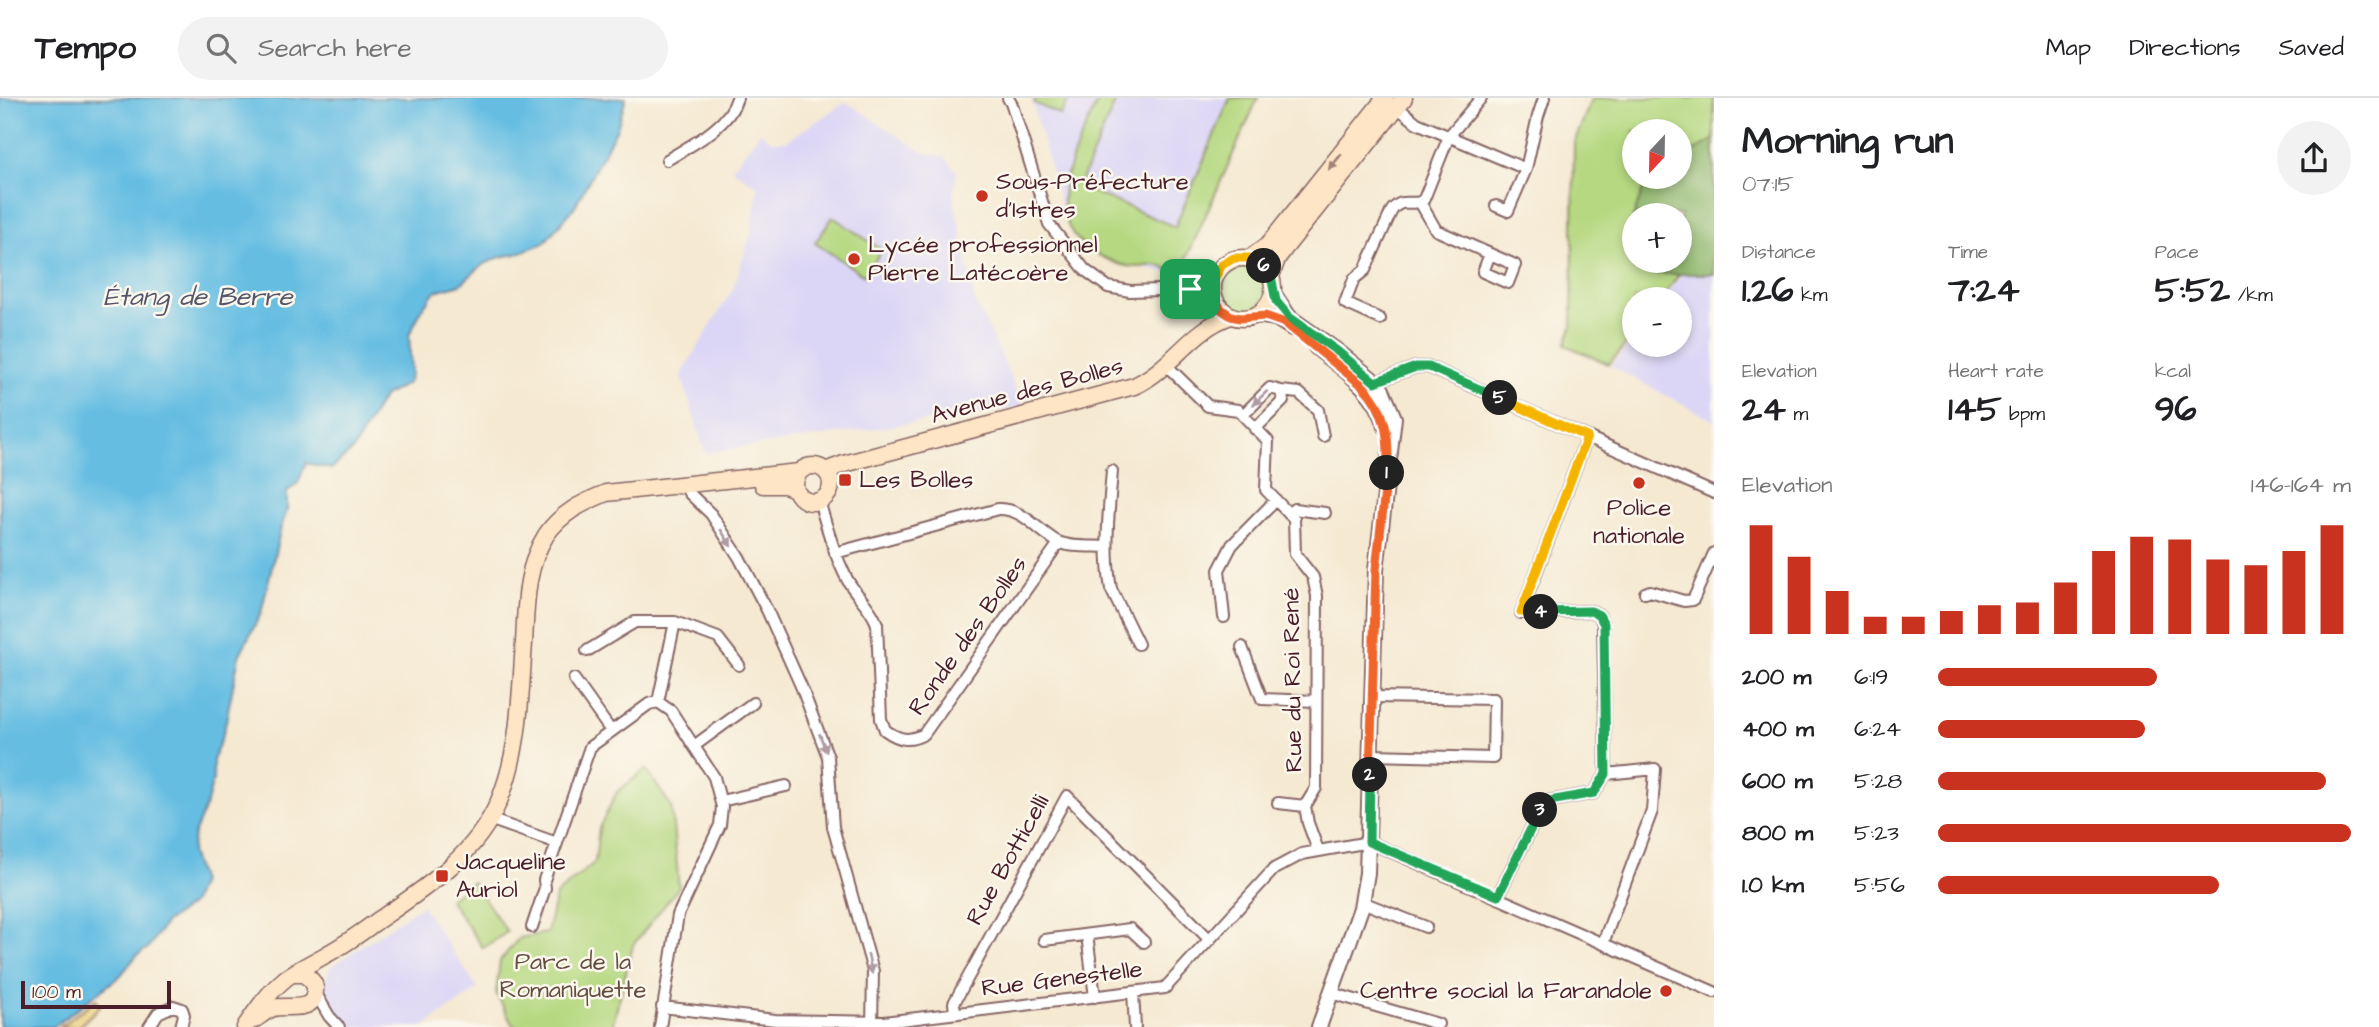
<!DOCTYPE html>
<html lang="en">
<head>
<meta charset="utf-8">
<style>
  body { margin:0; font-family:"Architects Daughter",sans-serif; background:#f2f2f2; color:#202124; height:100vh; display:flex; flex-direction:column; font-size:26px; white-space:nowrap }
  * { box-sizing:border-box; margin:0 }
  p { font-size:23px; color:#757577 }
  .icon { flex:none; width:38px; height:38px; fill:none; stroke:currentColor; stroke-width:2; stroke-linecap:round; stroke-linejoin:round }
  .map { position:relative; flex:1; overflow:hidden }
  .panel { display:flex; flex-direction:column; background:#fff; width:665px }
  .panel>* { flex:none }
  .needle { width:46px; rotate:202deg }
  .buttons { position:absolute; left:1622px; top:21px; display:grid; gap:14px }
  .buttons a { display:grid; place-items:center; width:70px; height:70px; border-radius:50%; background:#fff; box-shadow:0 4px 10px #0003; font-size:35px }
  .scale { position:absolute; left:21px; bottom:18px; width:150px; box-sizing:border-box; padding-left:7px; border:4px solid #4a1f2b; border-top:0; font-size:19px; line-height:24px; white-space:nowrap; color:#4a1f2b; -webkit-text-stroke:5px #fbf7ec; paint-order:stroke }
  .pin { position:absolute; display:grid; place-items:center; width:60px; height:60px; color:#fff; margin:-30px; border-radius:14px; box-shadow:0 4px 10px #0006 }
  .km { position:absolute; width:35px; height:35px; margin:-18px; border-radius:50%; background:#222; color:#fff; font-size:19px; line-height:35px; text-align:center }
  .round { display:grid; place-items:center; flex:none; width:74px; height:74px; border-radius:37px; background:#f2f2f2 }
  .headline { display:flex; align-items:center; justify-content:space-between; height:119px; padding:0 28px }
  h1 { font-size:38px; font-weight:700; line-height:52px }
  .figures { display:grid; grid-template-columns:repeat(3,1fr); gap:10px; height:119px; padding:7px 28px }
  .figures div { display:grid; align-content:center }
  .figures b { font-size:35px; font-weight:700 }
  .figures small { font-size:19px; font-weight:400 }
  .figures p { font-size:19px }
  .chart { height:196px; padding:14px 28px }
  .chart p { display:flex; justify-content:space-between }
  .chart svg { width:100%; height:126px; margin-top:7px; stroke:#c8321e; stroke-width:6 }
  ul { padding:0 28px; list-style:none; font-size:23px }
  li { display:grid; grid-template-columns:112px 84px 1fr; align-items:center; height:52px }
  li i { height:18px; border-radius:9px; background:#c8321e }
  header { display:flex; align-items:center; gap:42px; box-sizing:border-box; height:98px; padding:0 35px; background:#fff; border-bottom:2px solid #e0e0e0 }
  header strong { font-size:33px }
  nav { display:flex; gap:38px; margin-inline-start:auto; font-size:24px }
  .search { width:490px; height:63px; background:#f2f2f2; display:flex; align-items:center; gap:18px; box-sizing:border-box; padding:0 24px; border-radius:38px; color:#757577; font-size:26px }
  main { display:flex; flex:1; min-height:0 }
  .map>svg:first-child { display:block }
  .built { fill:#dcd6f6 }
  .green { fill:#b5d880; stroke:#807c56; stroke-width:2; fill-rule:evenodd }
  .forest { fill:#90b86e; stroke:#6d6c4c; stroke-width:2 }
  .sand { fill:#eeda9e; stroke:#9c7c64; stroke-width:2 }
  .water { fill:#65bde2; stroke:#586e86; stroke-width:2 }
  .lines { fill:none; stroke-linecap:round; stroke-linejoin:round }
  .minor-casing { stroke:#866665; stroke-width:14 }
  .tertiary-casing { stroke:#866665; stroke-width:18 }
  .secondary-casing { stroke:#866665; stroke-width:19 }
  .minor { stroke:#fff; stroke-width:10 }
  .tertiary { stroke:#fff; stroke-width:14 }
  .secondary { stroke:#fde5c5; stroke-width:16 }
  .oneway { fill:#a48278 }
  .oneway2 { fill:#ae9aa0 }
  .split-1-casing { stroke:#fff; stroke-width:14 }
  .split-2-casing { stroke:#fff; stroke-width:14 }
  .split-3-casing { stroke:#fff; stroke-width:14 }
  .split-4-casing { stroke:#fff; stroke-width:14 }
  .split-5-casing { stroke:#fff; stroke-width:14 }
  .split-6-casing { stroke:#fff; stroke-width:14 }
  .split-7-casing { stroke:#fff; stroke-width:14 }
  .split-1 { stroke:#f0652b; stroke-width:9 }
  .split-2 { stroke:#f0652b; stroke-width:9 }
  .split-3 { stroke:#22a559; stroke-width:9 }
  .split-4 { stroke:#22a559; stroke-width:9 }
  .split-5 { stroke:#f5b400; stroke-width:9 }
  .split-6 { stroke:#22a559; stroke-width:9 }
  .split-7 { stroke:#f5b400; stroke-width:9 }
  .poi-dot { fill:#c8321e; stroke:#fbf7ec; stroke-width:2.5 }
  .labels { text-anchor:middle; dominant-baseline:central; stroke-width:5; stroke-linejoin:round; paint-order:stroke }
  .poi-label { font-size:24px; fill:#4a1f2b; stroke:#fbf7ec; text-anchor:start }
  .street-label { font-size:24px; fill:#4a1f2b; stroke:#fbf7ec }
  .park-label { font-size:24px; fill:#654d40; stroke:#fbf7ec }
  .water-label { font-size:26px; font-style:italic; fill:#53566b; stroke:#fbf7ec }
</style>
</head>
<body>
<header>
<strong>Tempo</strong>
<div class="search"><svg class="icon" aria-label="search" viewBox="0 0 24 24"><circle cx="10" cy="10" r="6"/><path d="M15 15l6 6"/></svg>Search here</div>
<nav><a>Map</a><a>Directions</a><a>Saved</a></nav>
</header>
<main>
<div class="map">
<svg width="1714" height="929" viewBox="0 0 1714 929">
  <rect width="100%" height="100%" fill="#fbf7ec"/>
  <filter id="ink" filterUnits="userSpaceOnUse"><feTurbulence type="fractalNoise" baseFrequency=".0143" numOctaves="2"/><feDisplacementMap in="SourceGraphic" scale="14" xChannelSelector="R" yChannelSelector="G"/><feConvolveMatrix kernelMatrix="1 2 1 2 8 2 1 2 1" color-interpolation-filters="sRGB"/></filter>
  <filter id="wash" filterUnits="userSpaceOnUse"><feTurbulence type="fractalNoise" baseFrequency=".00686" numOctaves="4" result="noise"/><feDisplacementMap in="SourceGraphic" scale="28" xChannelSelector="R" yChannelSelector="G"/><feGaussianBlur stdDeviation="1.57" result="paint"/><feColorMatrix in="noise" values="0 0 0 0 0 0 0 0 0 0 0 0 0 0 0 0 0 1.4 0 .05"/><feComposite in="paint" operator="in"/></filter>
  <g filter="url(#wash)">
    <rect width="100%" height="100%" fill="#f5e9d2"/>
    <path class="built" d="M 1031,0 L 1258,0 L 1179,177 L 1106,161 L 1064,117 Z
      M 846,4 L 924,55 L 945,59 L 957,74 L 953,96 L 975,204 L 998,250 L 1023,309 L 705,355 L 681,277 L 734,189 L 752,132 L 758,89 L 732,71 L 760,34 L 772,43 L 786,43 Z
      M 1701,149 L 1714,150 L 1714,323 L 1611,268 L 1634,240 L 1634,247 L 1680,247 L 1680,201 L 1666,201 L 1668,195 Z
      M 422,808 L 478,891 L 423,929 L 347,929 L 335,919 L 332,903 L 324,889 L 330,869 Z"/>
    <path class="green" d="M 1036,0 L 1069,0 L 1061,17 L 1034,5 Z
      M 1099,0 L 1117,0 L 1079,88 L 1175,129 L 1230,0 L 1258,0 L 1179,177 C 1172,174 1162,167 1154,167 C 1149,167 1144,169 1138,169 C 1128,169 1117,166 1107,161 C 1027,127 1076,55 1099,0 Z
      M 1592,0 L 1714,0 L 1714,148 L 1700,146 L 1666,195 L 1664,201 L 1634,201 L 1634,237 L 1609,266 L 1565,247 L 1572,228 L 1574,45 ZM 1634,33 L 1680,33 L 1680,79 L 1634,79 ZM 1634,117 L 1680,117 L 1680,163 L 1634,163 Z
      M 833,119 L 882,152 L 865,178 L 815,145 Z
      M 1242,166 C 1259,167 1274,183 1264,200 C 1243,237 1193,179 1242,166 Z
      M 646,671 L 671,708 L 679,789 L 633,847 L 612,929 L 514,929 L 496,895 L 500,863 L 519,840 L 547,835 L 556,797 L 595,764 L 599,730 L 617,694 Z
      M 473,784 L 507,834 L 483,850 L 449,801 Z"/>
    <path class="forest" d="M 1714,41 L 1714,176 L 1655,176 L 1639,163 L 1680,163 L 1680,117 L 1634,117 L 1634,157 L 1628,149 L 1628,134 L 1645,85 L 1654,79 L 1680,79 L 1680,62 Z"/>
    <path class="sand" d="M 96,901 L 100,908 L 78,929 L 60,929 Z"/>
    <path class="water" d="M 0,0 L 626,0 L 617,30 L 575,108 L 544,145 L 516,156 L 500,159 L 482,167 L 461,186 L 435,193 L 422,211 L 409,237 L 411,275 L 408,285 L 383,299 L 353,352 L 331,371 L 306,365 L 298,385 L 287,394 L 287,413 L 281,429 L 261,515 L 239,558 L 224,633 L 213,662 L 213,681 L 207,705 L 194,736 L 191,755 L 201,784 L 192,806 L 166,824 L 148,850 L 137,857 L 120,878 L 53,929 L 0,929 Z"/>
  </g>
  <g filter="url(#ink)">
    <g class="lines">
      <g class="minor-casing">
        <path id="minor" d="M 1008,0 L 1012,7 L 1049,126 L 1085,172 L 1108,189 L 1130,193 L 1190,191 L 1213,183
          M 1397,9 L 1417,25 L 1526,71
          M 667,62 C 691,47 729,29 737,0
          M 1420,104 L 1436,132 L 1515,167 L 1508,185 L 1483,174 L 1490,156
          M 1420,104 L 1424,101 L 1449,38 L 1481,0
          M 1496,108 L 1508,113 L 1526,71 L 1538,18 L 1544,0
          M 1190,191 L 1214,200
          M 1380,221 L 1345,205 L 1354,181 L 1365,172 L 1392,112 C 1402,100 1408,107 1420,104
          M 1166,267 L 1208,308 L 1238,312 L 1268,343 L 1266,392 L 1294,421 L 1295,456 L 1313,479 L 1317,498 L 1316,690 L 1305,708 L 1308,725 L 1318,752
          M 1370,289 L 1375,284 L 1416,269 L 1429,269 L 1714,395
          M 1281,293 L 1299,295 L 1318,312 L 1323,338
          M 1243,317 L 1270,290 L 1281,293 L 1283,303 L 1255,331
          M 1112,373 C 1109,412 1104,452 1111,491 L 1138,546
          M 685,386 L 689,395 L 711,416 L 739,459 L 767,512 L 801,588 L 828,659 L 833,729 L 873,873 L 872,928
          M 819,403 C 827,429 834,456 847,481 C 855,497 870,507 877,526 L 881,621 L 885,632 C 899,642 909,644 924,636 L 1059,445
          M 1289,416 L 1294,411 L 1325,415
          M 835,455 L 998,411 C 1022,410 1036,431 1056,443 C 1069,450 1092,448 1107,449
          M 1645,495 L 1650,493 L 1684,503 L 1693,502 L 1714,455
          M 1224,519 L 1219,472 L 1232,447 L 1276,402
          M 1242,549 L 1262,601 L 1316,603
          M 587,553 L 635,524 L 675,524 L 718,540 L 739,567
          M 574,581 L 611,633
          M 658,604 L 675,524
          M 694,648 L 753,605
          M 1371,657 L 1493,660 L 1494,601 L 1372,599
          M 721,703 L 786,688
          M 1278,705 L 1305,708
          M 489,721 L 557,745 L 590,649 L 649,606 L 658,604 L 671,613 L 714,679 L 722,709 L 720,727 L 678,817 L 660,929
          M 1498,798 L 1544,704 L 1594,695 L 1606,676 L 1603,526 L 1599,517 L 1591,513 L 1521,515 L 1587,339
          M 1362,804 L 1426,829
          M 532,829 L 545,790 L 544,782 L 557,745
          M 1087,837 L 1095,899
          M 1044,842 L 1130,831 L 1144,844
          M 1603,845 L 1652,713 L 1655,671 L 1606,676
          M 315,894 L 329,918 L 339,929
          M 1133,894 L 1135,929
          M 1331,895 L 1438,926
          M 662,909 L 775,922 L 884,924 L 1165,890 L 1274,771 L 1302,756 L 1369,744 L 1714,894
          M 955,915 L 954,905 L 1067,698 L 1210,842
          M 149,929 L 158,915 L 173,908 L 182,911 L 184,917 L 181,929"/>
      </g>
      <g class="tertiary-casing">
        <path id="tertiary" d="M 1273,195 L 1289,219 L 1337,253 L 1375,284 L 1382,292 L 1394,320 L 1376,472 L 1367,775 L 1361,810 L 1319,929
          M 1257,217 L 1276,220 L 1292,230
          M 1316,249 C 1344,272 1377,292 1386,329"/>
      </g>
      <g class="secondary-casing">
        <path id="secondary" d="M1213 190a30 30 0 1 1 60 0a30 30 0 1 1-60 0Z
          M 1250,160 L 1268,147 L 1385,0
          M 1271,178 L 1277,161 L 1284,151 L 1404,0
          M795 386a18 18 0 1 1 36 0a18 18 0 1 1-36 0Z
          M 825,373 L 844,366 L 1134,288 C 1172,271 1191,231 1231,218
          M 763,387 L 785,387 L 795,391
          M 254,922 C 260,918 266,913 273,910 C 287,906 314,916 315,893 C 316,885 310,880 303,876 L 293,876
          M 245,929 C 257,911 269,894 286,880 C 298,871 314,864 327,856 C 346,846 363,833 380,821 C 427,789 476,757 499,703 C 520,653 520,599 524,545 C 526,509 525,470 546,437 C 561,415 582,405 606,395 L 799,374"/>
      </g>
      <use href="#minor" class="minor"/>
      <use href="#tertiary" class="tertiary"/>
      <use href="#secondary" class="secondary"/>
    </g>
    <defs><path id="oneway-solid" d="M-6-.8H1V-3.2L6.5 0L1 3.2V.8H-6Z" transform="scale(1.75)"/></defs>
    <use class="oneway" href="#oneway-solid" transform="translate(1335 64) rotate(129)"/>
    <g class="oneway2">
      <use href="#oneway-solid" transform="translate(1260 300) rotate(136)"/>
      <use href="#oneway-solid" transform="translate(726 440) rotate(58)"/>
      <use href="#oneway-solid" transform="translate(823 645) rotate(69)"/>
      <use href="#oneway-solid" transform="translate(870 866) rotate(78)"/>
    </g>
  </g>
  <g class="lines" filter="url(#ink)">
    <g class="split-1-casing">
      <path id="split-1" d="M 1190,191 L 1214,200 L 1221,211 L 1231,218 L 1240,220 L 1265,218 L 1285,225 L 1362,287 C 1387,312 1390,341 1387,375"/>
    </g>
    <g class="split-2-casing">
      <path id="split-2" d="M 1370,677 L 1376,472 L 1387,375"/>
    </g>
    <g class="split-3-casing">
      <path id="split-3" d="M 1370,677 L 1369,744 L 1498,798 L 1540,712"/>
    </g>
    <g class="split-4-casing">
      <path id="split-4" d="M 1540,712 L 1544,704 L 1594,695 L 1606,676 L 1604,526 L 1599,517 L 1591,513 L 1541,514"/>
    </g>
    <g class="split-5-casing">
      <path id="split-5" d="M 1500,300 L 1587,339 L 1521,514 L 1541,514"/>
    </g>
    <g class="split-6-casing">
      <path id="split-6" d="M 1264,168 L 1271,178 L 1276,203 L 1289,219 L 1337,253 L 1375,284 L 1416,269 L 1429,269 L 1500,300"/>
    </g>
    <g class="split-7-casing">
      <path id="split-7" d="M 1190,191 L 1213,183 L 1222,167 L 1234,160 L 1250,160 L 1264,168"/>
    </g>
    <use href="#split-1" class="split-1"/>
    <use href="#split-2" class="split-2"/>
    <use href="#split-3" class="split-3"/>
    <use href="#split-4" class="split-4"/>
    <use href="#split-5" class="split-5"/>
    <use href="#split-6" class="split-6"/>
    <use href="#split-7" class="split-7"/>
  </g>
  <g class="poi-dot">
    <circle cx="982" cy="98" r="7"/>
    <circle cx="854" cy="161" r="7"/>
    <rect x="838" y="375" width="14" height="14" rx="3.5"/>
    <circle cx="1639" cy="385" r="7"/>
    <rect x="435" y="771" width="14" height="14" rx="3.5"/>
    <circle cx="1666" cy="893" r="7"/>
  </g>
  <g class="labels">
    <g class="poi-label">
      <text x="996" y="84">Sous-Préfecture<tspan x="996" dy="28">d'Istres</tspan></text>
      <text x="868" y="147">Lycée professionnel<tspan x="868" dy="28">Pierre Latécoère</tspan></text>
      <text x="859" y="382">Les Bolles</text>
      <text x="1639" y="410" text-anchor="middle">Police<tspan x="1639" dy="28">nationale</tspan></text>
      <text x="456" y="764">Jacqueline<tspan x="456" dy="28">Auriol</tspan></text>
      <text x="1652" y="893" text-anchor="end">Centre social la Farandole</text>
    </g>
    <g class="street-label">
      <text transform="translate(1027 293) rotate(-15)">Avenue des Bolles</text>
      <text transform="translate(968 538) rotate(-55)">Ronde des Bolles</text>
      <text transform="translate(1293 582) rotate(-91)">Rue du Roi René</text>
      <text transform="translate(1008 762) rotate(-61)">Rue Botticelli</text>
      <text transform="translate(1062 881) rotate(-7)">Rue Genestelle</text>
    </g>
    <g class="park-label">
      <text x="573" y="864">Parc de la<tspan x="573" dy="28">Romaniquette</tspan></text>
    </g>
    <g class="water-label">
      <text x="198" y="199">Étang de Berre</text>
    </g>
  </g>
</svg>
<div class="buttons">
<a><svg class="needle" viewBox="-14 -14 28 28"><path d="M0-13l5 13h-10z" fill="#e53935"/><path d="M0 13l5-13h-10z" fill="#757577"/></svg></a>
<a>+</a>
<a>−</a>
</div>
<div class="scale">100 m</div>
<div class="pin" style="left:1190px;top:191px;background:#1e9e55"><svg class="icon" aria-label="arrive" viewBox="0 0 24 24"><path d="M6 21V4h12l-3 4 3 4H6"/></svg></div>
<b class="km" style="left:1387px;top:375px">1</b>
<b class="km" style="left:1370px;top:677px">2</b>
<b class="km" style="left:1540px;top:712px">3</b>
<b class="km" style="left:1541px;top:514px">4</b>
<b class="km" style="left:1500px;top:300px">5</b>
<b class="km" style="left:1264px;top:168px">6</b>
</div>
<section class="panel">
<div class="headline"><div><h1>Morning run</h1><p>07:15</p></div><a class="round"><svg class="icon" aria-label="share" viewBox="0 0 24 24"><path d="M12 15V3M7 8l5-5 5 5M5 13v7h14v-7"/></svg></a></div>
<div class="figures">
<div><p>Distance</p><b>1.26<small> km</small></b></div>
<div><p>Time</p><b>7:24</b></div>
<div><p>Pace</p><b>5:52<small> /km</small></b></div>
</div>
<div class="figures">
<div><p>Elevation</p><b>24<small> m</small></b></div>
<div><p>Heart rate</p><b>145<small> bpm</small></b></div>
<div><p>kcal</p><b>96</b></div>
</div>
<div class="chart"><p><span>Elevation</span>146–164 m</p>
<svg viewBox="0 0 160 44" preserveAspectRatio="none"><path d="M5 44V6M15 44V17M25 44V29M35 44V38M45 44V38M55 44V36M65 44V34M75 44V33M85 44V26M95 44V15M105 44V10M115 44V11M125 44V18M135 44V20M145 44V15M155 44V6"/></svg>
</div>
<ul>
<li><b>200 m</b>6:19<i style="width:53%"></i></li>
<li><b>400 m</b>6:24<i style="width:50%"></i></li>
<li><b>600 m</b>5:28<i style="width:94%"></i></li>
<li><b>800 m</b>5:23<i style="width:100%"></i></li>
<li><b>1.0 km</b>5:56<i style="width:68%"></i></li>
</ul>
</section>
</main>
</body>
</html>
